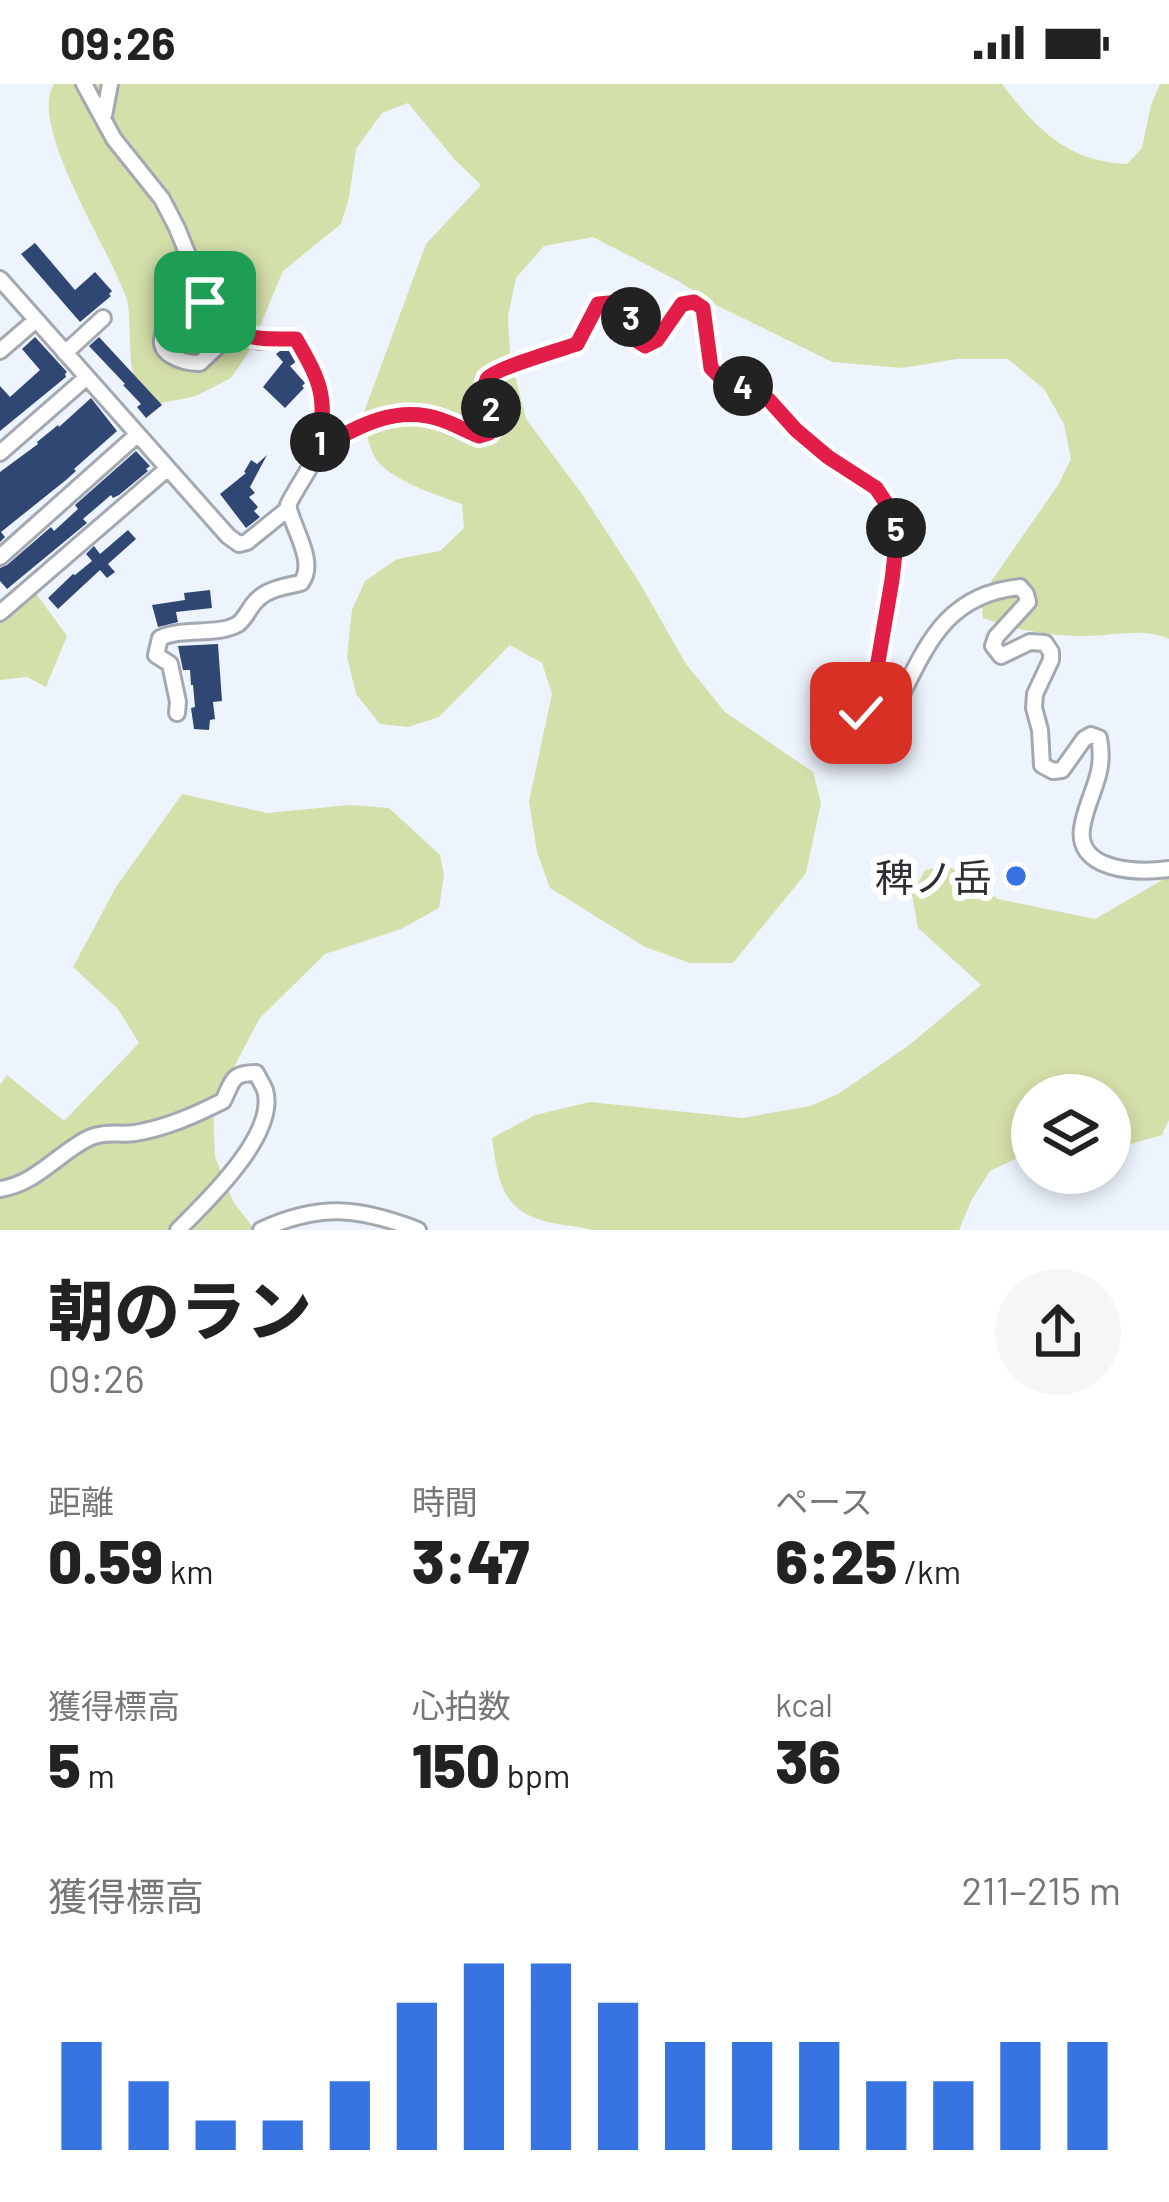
<!DOCTYPE html>
<html lang="ja">
<head>
<meta charset="utf-8">
<style>
  body { margin:0; font-family:Barlow,"Noto Sans JP",sans-serif; background:#f6f6f6; color:#222; height:100vh; display:flex; flex-direction:column; font-size:45px; white-space:nowrap }
  * { box-sizing:border-box; margin:0 }
  p { font-size:39px; color:#767676 }
  .icon { flex:none; width:66px; height:66px; fill:none; stroke:currentColor; stroke-width:2; stroke-linecap:round; stroke-linejoin:round }
  .map { position:relative; height:1146px; overflow:hidden }
  .sheet { display:flex; flex-direction:column; background:#fff; flex:1 }
  .sheet>* { flex:none }
  .tools { position:absolute; left:1011px; top:990px; display:grid; gap:24px }
  .tools a { display:grid; place-items:center; width:120px; height:120px; border-radius:50%; background:#fff; box-shadow:0 6px 18px #0003; font-size:60px }
  .pin { position:absolute; display:grid; place-items:center; width:102px; height:102px; color:#fff; margin:-51px; border-radius:24px; box-shadow:0 6px 18px #0006 }
  .km { position:absolute; width:60px; height:60px; margin:-30px; border-radius:50%; background:#222; color:#fff; font-size:33px; line-height:60px; text-align:center }
  .round { display:grid; place-items:center; flex:none; width:126px; height:126px; border-radius:63px; background:#f6f6f6 }
  .summary { display:flex; align-items:center; justify-content:space-between; height:204px; padding:0 48px }
  h1 { font-size:66px; font-weight:800; line-height:90px }
  .stats { display:grid; grid-template-columns:repeat(3,1fr); gap:18px; height:204px; padding:12px 48px }
  .stats div { display:grid; align-content:center }
  .stats b { font-size:60px; font-weight:800 }
  .stats small { font-size:33px; font-weight:400 }
  .stats p { font-size:33px }
  .chart { height:336px; padding:24px 48px }
  .chart p { display:flex; justify-content:space-between }
  .chart svg { width:100%; height:216px; margin-top:12px; stroke:#3773e1; stroke-width:6 }
  .status { display:flex; justify-content:space-between; align-items:center; height:84px; padding:0 60px; background:#fff; direction:ltr }
  .status svg { height:33px; fill:currentColor }
  .map>svg:first-child { display:block }
  .green { fill:#d4e0aa }
  .building { fill:#314773 }
  .lines { fill:none; stroke-linecap:round; stroke-linejoin:round }
  .minor-casing { stroke:#a3a8b1; stroke-width:20 }
  .minor { stroke:#fff; stroke-width:14 }
  .route-casing { stroke:#fff; stroke-width:24 }
  .route { stroke:#e11d48; stroke-width:15 }
  .poi-dot { fill:#3773e1; stroke:#fff; stroke-width:4.5 }
  .labels { text-anchor:middle; dominant-baseline:central; stroke-width:12; stroke-linejoin:round; paint-order:stroke }
  .poi-label { font-size:39px; fill:#2d2f33; stroke:#fff; text-anchor:end }
</style>
</head>
<body>
<div class="status"><b>09:26</b><svg viewBox="0 0 49 12"><path d="M0 12V9h3v3zM5 12V6h3v6zM10 12V3h3v9zM15 12V0h3v12zM26 1h20v11H26zM47 4h2v5h-2z"/></svg></div>
<div class="map">
<svg width="1169" height="1146" viewBox="0 0 1169 1146">
  <rect width="100%" height="100%" fill="#eef4fd"/>
  <path class="green" d="M 54,0 L 1002,0 C 1036,45 1068,78 1127,80 L 1142,64 L 1151,21 L 1160,0 L 1169,0 L 1169,555 C 1144,543 1113,552 1085,552 C 1051,552 1015,546 983,534 L 981,512 L 1058,401 L 1071,375 L 1064,340 L 1044,305 L 1008,275 L 957,275 L 902,284 L 832,278 L 714,220 L 680,198 L 593,153 L 544,162 L 516,194 L 508,232 L 510,272 L 526,335 L 582,410 L 638,496 L 686,580 L 725,628 L 813,688 L 821,719 L 806,789 L 733,879 L 690,879 L 645,863 L 550,804 L 537,768 L 529,717 L 552,610 L 542,579 L 510,561 L 439,633 L 408,643 L 380,640 L 356,610 L 347,573 L 352,526 L 365,497 L 397,475 L 440,467 L 464,444 L 462,420 C 439,412 400,399 382,382 C 368,369 366,345 364,328 L 426,160 L 481,101 L 455,76 L 408,19 L 382,29 L 356,65 L 349,114 L 341,140 L 283,187 L 250,266 L 231,294 L 196,312 L 157,320 C 151,314 141,307 137,300 C 127,285 132,237 127,216 C 127,215 121,200 120,199 C 104,158 28,38 54,0 Z
    M 35,508 L 67,552 L 46,603 L 27,593 L 0,596 L 0,539 Z
    M 182,710 L 267,729 L 350,721 L 389,724 L 440,771 L 444,791 L 439,824 L 401,845 L 325,870 L 259,935 L 213,1024 L 215,1073 L 234,1119 L 255,1146 L 0,1146 L 0,1001 L 7,991 L 64,1037 L 139,959 L 118,925 L 73,883 L 116,803 Z
    M 946,782 L 965,789 L 998,815 L 1095,835 L 1169,792 L 1169,1036 L 1162,1051 L 1120,1063 L 1110,1063 L 1110,1011 L 1032,1011 L 1032,1067 L 990,1087 L 971,1117 L 959,1146 L 592,1146 C 574,1141 552,1141 535,1134 C 499,1120 497,1087 492,1054 L 535,1031 L 590,1018 L 743,1034 L 810,1022 L 838,1010 L 908,962 L 981,901 L 918,844 L 912,810 L 925,786 Z"/>
  <path class="building" d="M 35,159 L 75,206 L 95,188 L 112,207 L 109,210 L 111,212 L 80,238 L 21,170 Z
    M 35,253 L 67,288 L 65,290 L 66,293 L 0,347 L 0,302 L 10,313 L 40,286 L 22,265 Z
    M 99,253 L 162,321 L 146,334 L 137,323 L 141,320 L 123,301 L 125,300 L 89,262 Z
    M 280,267 L 290,267 L 296,278 L 290,282 L 305,299 L 302,302 L 304,304 L 285,324 L 263,303 L 283,278 L 276,270 Z
    M 91,314 L 117,347 L 74,385 L 76,387 L 66,396 L 1,448 L 5,453 L 0,458 L 0,388 L 38,360 L 37,358 L 58,341 L 59,343 Z
    M 136,367 L 150,382 L 146,385 L 148,387 L 119,411 L 113,414 L 111,411 L 83,435 L 87,439 L 7,505 L 0,497 L 0,484 L 7,481 L 51,443 L 54,447 L 78,425 L 75,421 Z
    M 267,371 L 250,403 L 255,409 L 249,413 L 258,423 L 254,427 L 260,433 L 246,444 L 220,410 L 246,389 L 244,388 L 251,376 L 257,380 Z
    M 128,446 L 136,455 L 108,480 L 115,488 L 107,494 L 100,486 L 58,525 L 48,514 L 73,490 L 75,491 L 92,477 L 86,470 L 94,462 L 100,470 Z
    M 210,506 L 212,524 L 176,528 L 178,538 L 158,543 L 152,521 L 185,516 L 184,509 Z
    M 218,560 L 222,617 L 213,618 L 215,635 L 210,636 L 209,646 L 194,645 L 191,624 L 195,623 L 193,601 L 191,601 L 190,586 L 183,586 L 178,562 Z"/>
  <g class="lines">
    <g class="minor-casing">
      <path id="minor" d="M 84,0 L 114,55 L 162,115 L 177,144 L 190,176 L 198,208 L 196,223 C 188,230 170,237 165,247 C 152,270 183,279 200,279 L 219,261 L 235,251 L 242,250 L 259,257 L 296,255 C 315,288 333,323 320,363 C 315,378 296,404 288,421 C 293,446 317,478 301,499 C 286,502 267,505 256,517 C 249,524 246,534 238,540 C 218,552 184,543 160,554 L 156,571 L 170,580 L 178,618 L 177,629
        M 104,32 L 110,0
        M 0,195 L 228,452 L 239,460 L 247,458 L 289,424
        M 198,208 C 208,224 225,240 241,250
        M 0,267 L 36,236
        M 65,269 L 103,234
        M 320,363 C 349,347 381,326 417,330 C 437,332 464,351 480,352 C 488,352 490,347 495,342 L 485,301 L 488,292 L 502,285 L 577,260 L 598,220 L 620,218 L 631,234 L 637,257 L 645,262 L 657,256 L 682,220 L 694,217 L 703,224 L 711,284 L 723,296 L 753,305 L 769,316 L 796,346 L 828,373 L 876,404 L 895,435 L 897,452 L 893,497 L 885,528 L 878,578 L 861,629 L 861,641 L 868,650 L 878,651 C 921,589 928,512 1020,503 L 1026,510 L 1028,518 L 996,553 L 993,562 L 1001,572 L 1030,558 L 1045,559 L 1051,568 L 1051,576 L 1035,610 L 1034,624 L 1040,646 L 1042,681 L 1053,687 L 1062,686 L 1084,655 L 1091,651 L 1099,654 C 1106,690 1090,706 1083,739 C 1071,788 1138,789 1169,785
        M 0,369 L 87,293
        M 0,473 L 137,351
        M 0,529 L 167,385
        M 0,1105 C 36,1100 58,1069 89,1054 C 103,1047 119,1051 135,1049 C 166,1044 195,1031 223,1017 C 233,997 231,989 256,989 C 257,991 264,1003 265,1006 C 278,1050 207,1117 178,1146
        M 261,1146 C 319,1119 359,1123 418,1146"/>
    </g>
    <use href="#minor" class="minor"/>
  </g>
  <g class="lines">
    <g class="route-casing">
      <path id="route" d="M 205,218 C 245,256 241,255 296,255 C 322,300 326,311 320,364 C 358,342 397,320 442,336 C 454,340 466,347 479,352 L 489,349 L 495,342 C 493,330 481,306 487,295 C 493,285 562,265 577,260 L 598,220 L 620,218 L 631,234 L 637,257 L 645,262 L 657,256 L 682,220 L 694,218 L 703,224 L 711,284 L 723,296 L 753,305 L 769,316 L 796,346 L 828,373 L 876,404 L 896,434 L 897,452 L 892,496 L 878,578 L 861,629"/>
    </g>
    <use href="#route" class="route"/>
  </g>
  <circle class="poi-dot" cx="1016" cy="792" r="12"/>
  <g class="labels">
    <g class="poi-label">
      <text x="992" y="792">稗ノ岳</text>
    </g>
  </g>
</svg>
<div class="tools">
<a><svg class="icon" aria-label="layers" viewBox="0 0 24 24"><path d="M12 4l9 5-9 5-9-5zM3 14l9 5 9-5"/></svg></a>
</div>
<div class="pin" style="left:205px;top:218px;background:#1e9e55"><svg class="icon" aria-label="arrive" viewBox="0 0 24 24"><path d="M6 21V4h12l-3 4 3 4H6"/></svg></div>
<div class="pin" style="left:861px;top:629px;background:#d93025"><svg class="icon" aria-label="check" viewBox="0 0 24 24"><path d="M5 12l5 5 9-10"/></svg></div>
<b class="km" style="left:320px;top:358px">1</b>
<b class="km" style="left:491px;top:324px">2</b>
<b class="km" style="left:631px;top:233px">3</b>
<b class="km" style="left:743px;top:302px">4</b>
<b class="km" style="left:896px;top:444px">5</b>
</div>
<section class="sheet">
<div class="summary"><div><h1>朝のラン</h1><p>09:26</p></div><a class="round"><svg class="icon" aria-label="share" viewBox="0 0 24 24"><path d="M12 15V3M7 8l5-5 5 5M5 13v7h14v-7"/></svg></a></div>
<div class="stats">
<div><p>距離</p><b>0.59<small> km</small></b></div>
<div><p>時間</p><b>3:47</b></div>
<div><p>ペース</p><b>6:25<small> /km</small></b></div>
</div>
<div class="stats">
<div><p>獲得標高</p><b>5<small> m</small></b></div>
<div><p>心拍数</p><b>150<small> bpm</small></b></div>
<div><p>kcal</p><b>36</b></div>
</div>
<div class="chart"><p><span>獲得標高</span>211–215 m</p>
<svg viewBox="0 0 160 44" preserveAspectRatio="none"><path d="M5 44V22M15 44V30M25 44V38M35 44V38M45 44V30M55 44V14M65 44V6M75 44V6M85 44V14M95 44V22M105 44V22M115 44V22M125 44V30M135 44V30M145 44V22M155 44V22"/></svg>
</div>
</section>
</body>
</html>
